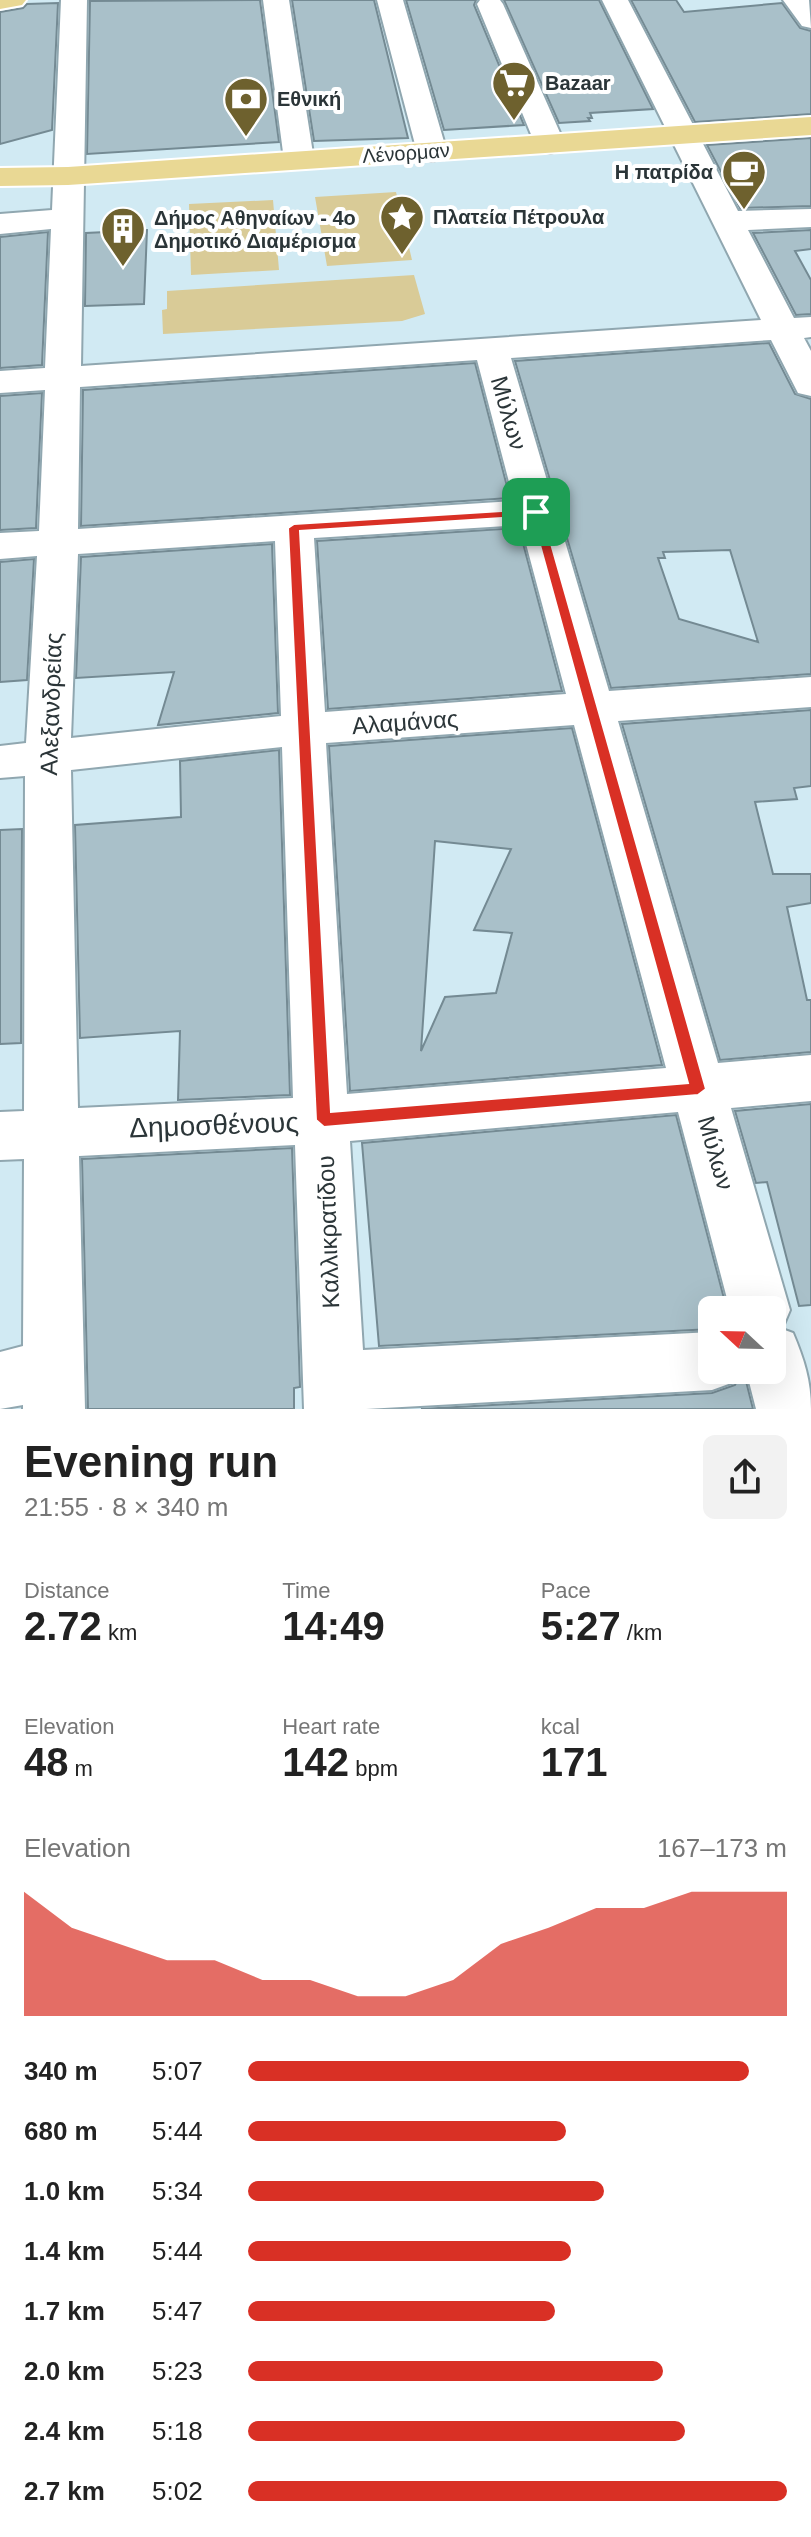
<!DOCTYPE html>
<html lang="en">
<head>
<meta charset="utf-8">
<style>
  body { margin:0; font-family:Helvetica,sans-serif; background:#f2f2f2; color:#222; height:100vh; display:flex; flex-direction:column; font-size:30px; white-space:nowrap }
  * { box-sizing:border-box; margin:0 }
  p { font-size:26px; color:#767676 }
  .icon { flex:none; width:44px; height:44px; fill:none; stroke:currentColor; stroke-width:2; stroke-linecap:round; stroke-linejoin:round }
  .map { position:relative; height:1409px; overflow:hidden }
  .drawer { display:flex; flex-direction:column; background:#fff; flex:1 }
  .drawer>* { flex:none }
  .needle { width:52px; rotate:292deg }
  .fabs { position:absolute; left:698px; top:1296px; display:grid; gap:16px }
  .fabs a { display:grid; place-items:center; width:88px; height:88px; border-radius:12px; background:#fff; box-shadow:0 8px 32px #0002; font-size:40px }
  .pin { position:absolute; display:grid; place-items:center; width:68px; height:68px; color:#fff; margin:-34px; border-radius:16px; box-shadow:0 4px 12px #0006 }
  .round { display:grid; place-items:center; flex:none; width:84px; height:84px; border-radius:12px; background:#f2f2f2 }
  .headline { display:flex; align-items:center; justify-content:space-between; height:136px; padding:0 24px }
  h1 { font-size:44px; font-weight:700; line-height:60px }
  .figures { display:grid; grid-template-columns:repeat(3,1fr); gap:12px; height:136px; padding:8px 24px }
  .figures div { display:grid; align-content:center }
  .figures b { font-size:40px; font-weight:700 }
  .figures small { font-size:22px; font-weight:400 }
  .figures p { font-size:22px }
  .chart { height:224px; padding:16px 24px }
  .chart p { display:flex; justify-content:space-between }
  .chart svg { width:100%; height:144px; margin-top:8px; fill:#d93025; opacity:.7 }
  ul { padding:0 24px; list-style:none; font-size:26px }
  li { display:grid; grid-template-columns:128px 96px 1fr; align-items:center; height:60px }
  li i { height:20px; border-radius:10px; background:#d93025 }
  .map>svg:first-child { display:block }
  .green { fill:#d9cb97 }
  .building { fill:#a9c0c9; stroke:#748a93; stroke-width:2; fill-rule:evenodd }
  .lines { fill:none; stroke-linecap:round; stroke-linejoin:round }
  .minor-casing { stroke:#90a7b0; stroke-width:4 }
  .major-casing { stroke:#fff; stroke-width:4 }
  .minor { fill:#fff; fill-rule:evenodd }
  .major { fill:#e9d894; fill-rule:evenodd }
  .route { fill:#d93025; stroke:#fff; stroke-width:2; fill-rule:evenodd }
  .labels { text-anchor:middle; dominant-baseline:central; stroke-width:8; stroke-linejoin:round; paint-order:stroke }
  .far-poi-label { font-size:20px; font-weight:bold; fill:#2b3538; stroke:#fff; text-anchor:start }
  .far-street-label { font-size:20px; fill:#2b3538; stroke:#fff }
  .street-label { font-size:24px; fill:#2b3538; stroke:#fff }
  .near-street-label { font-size:28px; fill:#2b3538; stroke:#fff }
</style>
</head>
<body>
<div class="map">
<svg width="811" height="1409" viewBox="0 0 811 1409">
  <rect width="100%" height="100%" fill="#d1eaf3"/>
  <path class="green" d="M 396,192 L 412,260 L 327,266 L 315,197 Z
    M 273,200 L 279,270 L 191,275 L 189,204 Z
    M 414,275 L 425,314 L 402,321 L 163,334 L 162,310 L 167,309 L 167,291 Z"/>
  <path class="building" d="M 260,0 L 279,142 L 87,154 L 90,1 Z
    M 292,0 L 374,0 L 408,138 L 314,141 Z
    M 406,0 L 476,0 L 474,5 L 524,125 L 444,130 Z
    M 504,0 L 599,0 L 653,109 L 590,113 L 592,118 L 588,118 L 590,121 L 559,123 Z
    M 631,0 L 676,0 L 684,12 L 782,3 L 800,28 L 811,31 L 811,114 L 695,122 Z
    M 58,3 L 52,130 L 0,144 L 0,12 L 23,8 L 27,4 Z
    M 811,138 L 811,206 L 740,208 L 707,145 Z
    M 147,230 L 144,304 L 85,306 L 86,233 Z
    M 811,230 L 811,249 L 795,251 L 811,280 L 811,314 L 796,315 L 753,233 Z
    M 48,232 L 42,365 L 0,368 L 0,237 Z
    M 769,343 L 795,394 L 811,399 L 811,674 L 611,688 L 515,361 ZM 730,550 L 758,642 L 679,619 L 658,558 L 665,558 L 663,552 Z
    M 475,363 L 510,498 L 81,526 L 83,390 Z
    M 42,393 L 36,528 L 0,530 L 0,396 Z
    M 519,528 L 562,691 L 328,709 L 317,541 Z
    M 272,544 L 278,713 L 158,725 L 174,672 L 76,678 L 81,557 Z
    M 34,559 L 27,680 L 0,682 L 0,562 Z
    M 811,710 L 811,786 L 794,788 L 797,799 L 755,802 L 773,874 L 811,874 L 811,903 L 787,907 L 807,1000 L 811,1000 L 811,1052 L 720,1060 L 622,724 Z
    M 572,728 L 662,1065 L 350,1091 L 329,746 ZM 435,841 L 511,849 L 474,930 L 512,933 L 496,993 L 445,997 L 421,1051 Z
    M 279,750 L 290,1095 L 178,1100 L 180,1031 L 80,1038 L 75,825 L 181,817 L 180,761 Z
    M 22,829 L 21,1043 L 0,1044 L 0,830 Z
    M 811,1104 L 811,1305 L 799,1306 L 767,1182 L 756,1183 L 735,1111 Z
    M 676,1115 L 727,1310 L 712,1310 L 712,1329 L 379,1346 L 362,1143 Z
    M 292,1148 L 300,1387 L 294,1388 L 294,1409 L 88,1409 L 82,1159 Z
    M 739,1377 L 745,1377 L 753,1409 L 421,1409 L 712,1393 L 735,1385 Z"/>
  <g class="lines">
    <g class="minor-casing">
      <path id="minor" d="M 61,0 L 87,0 L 81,366 L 761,320 L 602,0 L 628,0 L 738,211 L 811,209 L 811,227 L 748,230 L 794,318 L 811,317 L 811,337 L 804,338 L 811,351 L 811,396 L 798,393 L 771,340 L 511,358 L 609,691 L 811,677 L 811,707 L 618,721 L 718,1063 L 811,1055 L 811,1101 L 731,1108 L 790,1310 L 782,1329 L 793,1333 C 804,1359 811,1381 811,1409 L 756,1409 L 746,1370 L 772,1370 L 772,1310 L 730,1310 L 678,1112 L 350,1141 L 363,1350 L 712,1332 L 712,1370 L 739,1370 L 734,1382 L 712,1390 L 366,1409 L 304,1409 L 295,1145 L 79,1156 L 85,1409 L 23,1409 L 23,1405 L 0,1409 L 0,1352 L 23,1346 L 24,1159 L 0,1160 L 0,1112 L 24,1111 L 25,776 L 0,778 L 0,746 L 26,743 L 37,556 L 0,559 L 0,533 L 39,531 L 45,390 L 0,393 L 0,371 L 45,368 L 51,229 L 0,234 L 0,214 L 52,210 ZM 477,360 L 514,501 L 78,529 L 80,387 ZM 521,525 L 566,694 L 325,712 L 314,538 ZM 275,541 L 281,716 L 71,738 L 78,554 ZM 574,725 L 666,1068 L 347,1094 L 326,743 ZM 282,747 L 293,1098 L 78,1108 L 71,770 Z
        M 263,0 L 289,0 L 314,160 L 310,166 L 299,169 L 288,166 L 284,160 Z
        M 377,0 L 403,0 L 447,152 L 443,158 L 432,161 L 421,158 L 417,152 Z
        M 480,0 L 500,0 L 503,4 L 565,144 L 560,150 L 550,153 L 540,150 L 535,144 L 477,4 Z
        M 783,0 L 809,0 L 811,28 L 802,26 Z"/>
    </g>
    <g class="major-casing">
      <path id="major" d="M 0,0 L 26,0 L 22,5 L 0,9 Z
        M 811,117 L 811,135 L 68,185 L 0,186 L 0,168 L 68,167 Z"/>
    </g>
    <use href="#minor" class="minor"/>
    <use href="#major" class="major"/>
  </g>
  <path class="route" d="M 536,509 L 542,512 L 706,1089 L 698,1095 L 324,1127 L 316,1120 L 288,528 L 294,524 ZM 532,516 L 688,1083 L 331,1112 L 300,531 Z"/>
  <defs>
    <g id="supermarket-pin" transform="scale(2.3)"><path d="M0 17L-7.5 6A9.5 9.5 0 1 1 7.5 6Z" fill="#6e612e" stroke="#fff"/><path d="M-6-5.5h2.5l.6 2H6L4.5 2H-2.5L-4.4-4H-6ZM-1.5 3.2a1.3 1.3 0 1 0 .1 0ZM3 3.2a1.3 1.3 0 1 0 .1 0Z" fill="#fff"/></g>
    <g id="bank-pin" transform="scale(2.3)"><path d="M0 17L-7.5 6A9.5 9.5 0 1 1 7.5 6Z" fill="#6e612e" stroke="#fff"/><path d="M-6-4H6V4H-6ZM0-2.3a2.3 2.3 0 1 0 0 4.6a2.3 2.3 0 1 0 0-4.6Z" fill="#fff"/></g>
    <g id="cafe-pin" transform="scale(2.3)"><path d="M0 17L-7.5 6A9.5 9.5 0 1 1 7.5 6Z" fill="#6e612e" stroke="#fff"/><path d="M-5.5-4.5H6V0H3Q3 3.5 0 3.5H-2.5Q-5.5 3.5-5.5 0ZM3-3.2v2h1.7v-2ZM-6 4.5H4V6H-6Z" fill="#fff"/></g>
    <g id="sight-pin" transform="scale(2.3)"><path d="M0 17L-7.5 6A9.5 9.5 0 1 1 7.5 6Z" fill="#6e612e" stroke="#fff"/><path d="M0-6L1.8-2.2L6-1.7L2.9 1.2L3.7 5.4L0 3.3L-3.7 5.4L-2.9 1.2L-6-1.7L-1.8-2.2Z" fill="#fff"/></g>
    <g id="building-pin" transform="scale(2.3)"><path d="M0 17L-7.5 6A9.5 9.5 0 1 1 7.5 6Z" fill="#6e612e" stroke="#fff"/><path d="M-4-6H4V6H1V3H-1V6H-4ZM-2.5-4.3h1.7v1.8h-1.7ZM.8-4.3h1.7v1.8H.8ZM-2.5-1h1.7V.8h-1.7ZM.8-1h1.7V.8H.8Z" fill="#fff"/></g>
  </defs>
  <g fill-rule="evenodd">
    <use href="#supermarket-pin" x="514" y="83"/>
    <use href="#bank-pin" x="246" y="99"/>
    <use href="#cafe-pin" x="744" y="172"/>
    <use href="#sight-pin" x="402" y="217"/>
    <use href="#building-pin" x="123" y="229"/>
  </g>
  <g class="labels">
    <g class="far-poi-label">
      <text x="545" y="83">Bazaar</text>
      <text x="277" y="99">Εθνική</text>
      <text x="713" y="172" text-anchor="end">Η πατρίδα</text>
      <text x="433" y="217">Πλατεία Πέτρουλα</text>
      <text x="154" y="218">Δήμος Αθηναίων - 4ο<tspan x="154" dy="23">Δημοτικό Διαμέρισμα</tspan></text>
    </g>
    <g class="far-street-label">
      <text transform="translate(406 153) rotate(-4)">Λένορμαν</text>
    </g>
    <g class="street-label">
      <text transform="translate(509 413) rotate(74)">Μύλων</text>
      <text transform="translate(51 704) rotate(-88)">Αλεξανδρείας</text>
      <text transform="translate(405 722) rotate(-4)">Αλαμάνας</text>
      <text transform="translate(716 1153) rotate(74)">Μύλων</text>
      <text transform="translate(328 1232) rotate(-92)">Καλλικρατίδου</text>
    </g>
    <g class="near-street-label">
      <text transform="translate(214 1125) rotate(-2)">Δημοσθένους</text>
    </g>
  </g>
</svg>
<div class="fabs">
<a><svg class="needle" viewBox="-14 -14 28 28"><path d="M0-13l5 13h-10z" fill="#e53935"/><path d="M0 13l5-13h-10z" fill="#767676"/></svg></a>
</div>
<div class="pin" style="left:536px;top:512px;background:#1e9e55"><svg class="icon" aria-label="arrive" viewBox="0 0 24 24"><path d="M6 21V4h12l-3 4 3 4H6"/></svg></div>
</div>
<section class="drawer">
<div class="headline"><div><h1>Evening run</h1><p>21:55 · 8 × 340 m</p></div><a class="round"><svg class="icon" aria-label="share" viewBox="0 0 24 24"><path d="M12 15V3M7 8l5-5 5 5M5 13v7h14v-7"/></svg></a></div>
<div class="figures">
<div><p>Distance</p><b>2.72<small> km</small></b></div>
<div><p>Time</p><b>14:49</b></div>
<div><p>Pace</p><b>5:27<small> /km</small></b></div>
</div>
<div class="figures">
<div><p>Elevation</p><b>48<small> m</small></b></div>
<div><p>Heart rate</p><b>142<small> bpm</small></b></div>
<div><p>kcal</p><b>171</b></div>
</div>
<div class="chart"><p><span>Elevation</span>167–173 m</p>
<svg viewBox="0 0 160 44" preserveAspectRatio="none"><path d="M0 44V6L10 17L20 22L30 27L40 27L50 33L60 33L70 38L80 38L90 33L100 22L110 17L120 11L130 11L140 6L150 6L160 6V44z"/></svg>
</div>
<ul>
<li><b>340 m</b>5:07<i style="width:93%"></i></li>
<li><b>680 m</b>5:44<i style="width:59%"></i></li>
<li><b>1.0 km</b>5:34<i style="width:66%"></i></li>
<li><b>1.4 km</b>5:44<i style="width:60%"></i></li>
<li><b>1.7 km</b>5:47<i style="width:57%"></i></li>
<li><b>2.0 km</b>5:23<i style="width:77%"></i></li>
<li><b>2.4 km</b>5:18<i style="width:81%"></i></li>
<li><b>2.7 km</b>5:02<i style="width:100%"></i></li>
</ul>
</section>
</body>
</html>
